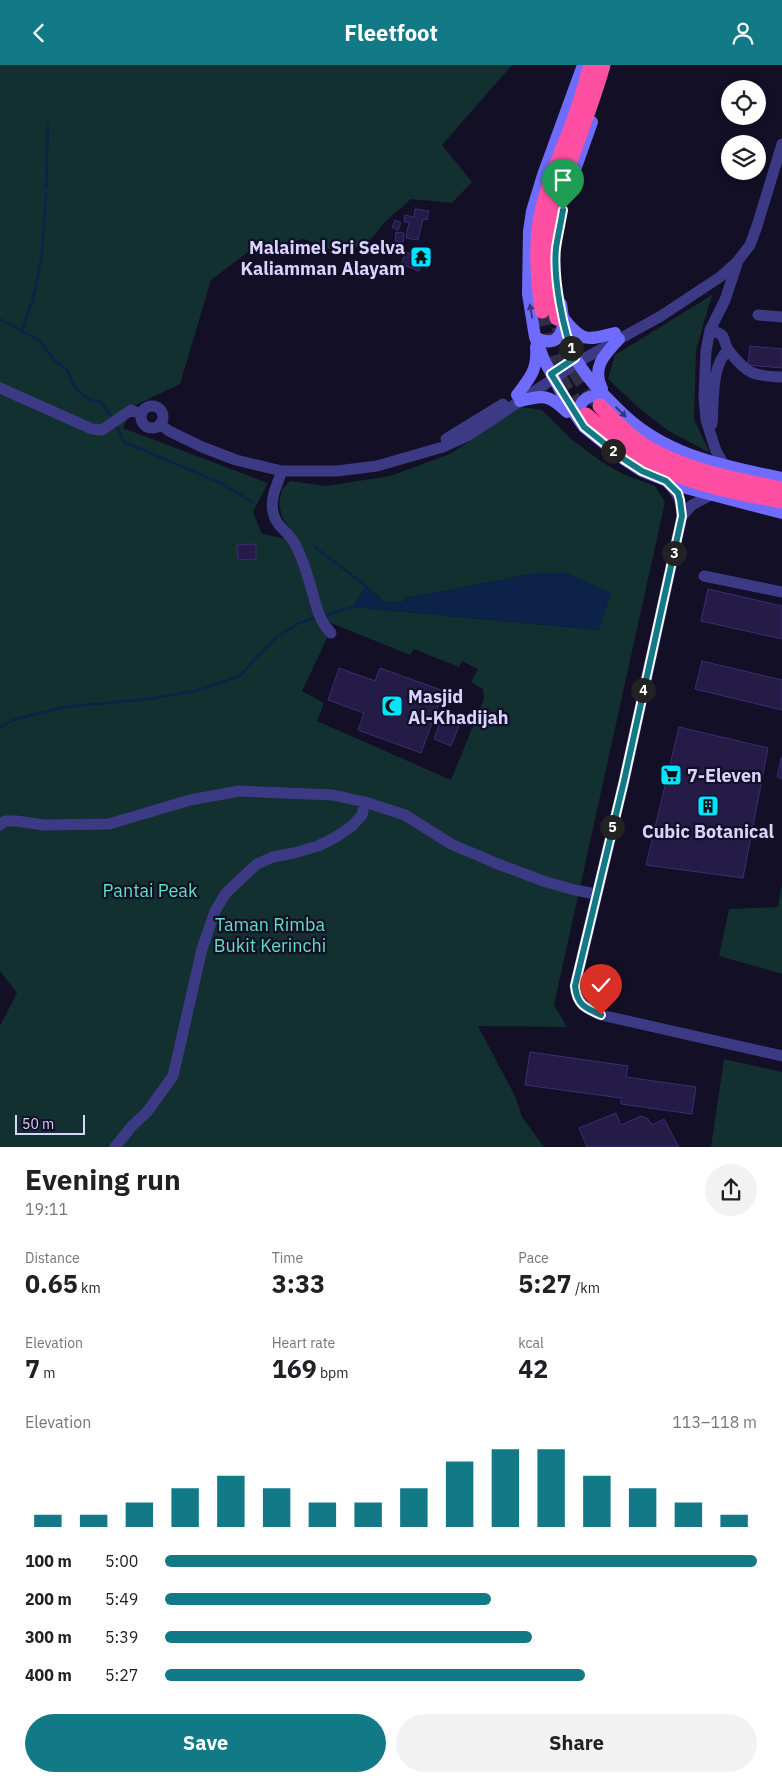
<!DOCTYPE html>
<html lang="en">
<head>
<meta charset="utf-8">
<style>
  body { margin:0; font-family:"IBM Plex Sans",sans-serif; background:#f2f2f2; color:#202124; height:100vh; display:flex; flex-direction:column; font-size:19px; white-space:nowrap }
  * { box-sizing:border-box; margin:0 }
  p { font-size:16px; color:#757577 }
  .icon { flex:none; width:28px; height:28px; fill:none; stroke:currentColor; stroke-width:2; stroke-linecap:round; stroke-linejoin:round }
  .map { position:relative; height:1082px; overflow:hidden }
  .details { display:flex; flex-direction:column; background:#fff; flex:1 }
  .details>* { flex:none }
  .tools { position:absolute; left:721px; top:15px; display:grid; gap:10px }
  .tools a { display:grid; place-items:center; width:45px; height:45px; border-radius:50%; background:#fff; box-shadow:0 2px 8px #0003; font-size:25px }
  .scale { position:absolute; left:15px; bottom:12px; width:70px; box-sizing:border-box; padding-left:5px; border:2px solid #d9d4ff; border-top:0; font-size:14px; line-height:18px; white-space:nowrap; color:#d9d4ff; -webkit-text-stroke:4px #130f26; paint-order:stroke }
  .pin { position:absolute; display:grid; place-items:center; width:42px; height:42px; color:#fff; margin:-51px -21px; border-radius:50% 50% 50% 0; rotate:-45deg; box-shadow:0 0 5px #0007 }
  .pin .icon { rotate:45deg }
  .km { position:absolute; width:25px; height:25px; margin:-12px; border-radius:50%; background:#222; color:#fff; font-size:14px; line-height:25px; text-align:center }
  .round { display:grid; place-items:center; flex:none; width:52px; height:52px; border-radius:26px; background:#f2f2f2 }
  .head { display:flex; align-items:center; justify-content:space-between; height:85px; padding:0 25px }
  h1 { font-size:28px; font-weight:700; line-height:38px }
  .metrics { display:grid; grid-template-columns:repeat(3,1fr); gap:8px; height:85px; padding:5px 25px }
  .metrics div { display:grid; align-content:center }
  .metrics b { font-size:25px; font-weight:700 }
  .metrics small { font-size:14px; font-weight:400 }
  .metrics p { font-size:14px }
  .chart { height:140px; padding:10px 25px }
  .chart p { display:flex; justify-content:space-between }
  .chart svg { width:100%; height:90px; margin-top:5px; stroke:#127987; stroke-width:6 }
  .cta { display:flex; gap:10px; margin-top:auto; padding:10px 25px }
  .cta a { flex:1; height:58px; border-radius:30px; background:#127987; color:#fff; font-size:20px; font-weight:700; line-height:58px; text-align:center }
  .cta a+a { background:#f2f2f2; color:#202124 }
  ul { padding:0 25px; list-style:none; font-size:16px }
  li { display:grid; grid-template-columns:80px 60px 1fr; align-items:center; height:38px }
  li i { height:12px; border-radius:6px; background:#127987 }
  header { display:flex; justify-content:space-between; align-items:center; height:65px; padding:0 25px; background:#127987; color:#fff; font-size:22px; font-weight:700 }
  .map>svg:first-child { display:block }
  .green { fill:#12302f; fill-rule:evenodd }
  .water { fill:#0c2248 }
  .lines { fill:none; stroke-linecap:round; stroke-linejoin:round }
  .stream { stroke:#0c2248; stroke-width:2.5 }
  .building { fill:#241b47; stroke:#3b2d73 }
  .highway-tunnel { stroke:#312d47; stroke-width:15; stroke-dasharray:15 8; stroke-linecap:butt }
  .street { stroke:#3d3a85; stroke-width:11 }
  .secondary { stroke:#6f6bff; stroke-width:12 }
  .highway { stroke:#ff4fa3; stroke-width:15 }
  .oneway { fill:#38347d }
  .route-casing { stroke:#fff; stroke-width:10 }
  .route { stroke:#127987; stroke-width:6 }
  .labels { text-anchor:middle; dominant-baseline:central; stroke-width:4.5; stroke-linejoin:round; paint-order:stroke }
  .poi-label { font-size:18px; font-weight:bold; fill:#d9d4ff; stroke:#130f26; text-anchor:start }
  .park-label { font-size:18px; fill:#5fe0c0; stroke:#130f26 }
</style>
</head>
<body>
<header><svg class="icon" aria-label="back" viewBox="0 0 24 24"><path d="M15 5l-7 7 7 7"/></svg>Fleetfoot<svg class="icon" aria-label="person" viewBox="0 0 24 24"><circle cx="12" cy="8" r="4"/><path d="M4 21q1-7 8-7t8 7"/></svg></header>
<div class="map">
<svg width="782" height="1082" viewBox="0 0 782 1082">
  <rect width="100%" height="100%" fill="#130f26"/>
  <path class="green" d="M 0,0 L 512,0 L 442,80 L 472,117 L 452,138 L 411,134 L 385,157 L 371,174 L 343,190 L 304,174 L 248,187 L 211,215 L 180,319 L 132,342 L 123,363 L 268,418 L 253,447 L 262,469 L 287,474 L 328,571 L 302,626 L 324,638 L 317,656 L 451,715 L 484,634 L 483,624 L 471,617 L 478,604 L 462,596 L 459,602 L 414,584 L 410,590 L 326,556 L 293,468 L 282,452 L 279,438 L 282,424 L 290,416 L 326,421 L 390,411 L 450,389 L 521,342 L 542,345 L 571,374 L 602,397 L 623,409 L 655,421 L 665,437 L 554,940 L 567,962 L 478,961 L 516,1033 L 522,1052 L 544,1082 L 0,1082 L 0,961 L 17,928 L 0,906 ZM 537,508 L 599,565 L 353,542 L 366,521 L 385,537 L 401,538 L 407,533 Z
    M 712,230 L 696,285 L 694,354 L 710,388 L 667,365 L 638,342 L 608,314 L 615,290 Z
    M 782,818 L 782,909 L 719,891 L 729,844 L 778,842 Z
    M 724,994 L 782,1007 L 782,1082 L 711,1082 Z"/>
  <path class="water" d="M 537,508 L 567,508 L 611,528 L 599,565 L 353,542 L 366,521 L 385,537 L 401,538 L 407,533 Z"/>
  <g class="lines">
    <path class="stream" d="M 46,123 L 48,59
      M 0,254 L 40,276 L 54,295 L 67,305 L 75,323 L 91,336 L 100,336 L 113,353
      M 22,266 L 35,226 L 42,189 L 46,128
      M 116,360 L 124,377 L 221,418 L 252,437
      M 315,482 L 366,521
      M 324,551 L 353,542
      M 0,662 L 13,655 L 65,642 L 149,634 L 195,626 L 217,619 L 241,610 L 254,595 L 277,572 L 299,558 L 316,553"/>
  </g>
  <path class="building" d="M 415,144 L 429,146 L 427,155 L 423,154 L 418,175 L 406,173 L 409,157 L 404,157 L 405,150 L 414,152 Z
    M 395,155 L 401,158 L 398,165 L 392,162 Z
    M 396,167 L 404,168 L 403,177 L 395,176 Z
    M 406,187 L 424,194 L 419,206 L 401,199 Z
    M 750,281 L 782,284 L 782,303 L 748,300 Z
    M 256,479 L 256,494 L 238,495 L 237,480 Z
    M 708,524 L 782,541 L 782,574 L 701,556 Z
    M 702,596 L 782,615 L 782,645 L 695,624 Z
    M 339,603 L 375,616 L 380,603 L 444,626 L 421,688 L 358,665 L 364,648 L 328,635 Z
    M 443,649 L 461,656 L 451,681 L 434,674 Z
    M 679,662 L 768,683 L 743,813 L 646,800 Z
    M 781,693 L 782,693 L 782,714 L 777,712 Z
    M 530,987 L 628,1001 L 626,1012 L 696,1022 L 692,1049 L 621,1039 L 621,1033 L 525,1020 Z
    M 616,1048 L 621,1060 L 641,1051 L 648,1054 L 652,1060 L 664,1054 L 679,1082 L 587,1082 L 579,1063 Z"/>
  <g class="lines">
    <path class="highway-tunnel" d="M 542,246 C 547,269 551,293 561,315 C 567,328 577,339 586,350
      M 559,262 C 566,293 579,317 600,341"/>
    <path class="street" d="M 758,250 L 782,252
      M 710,265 C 730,271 720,273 729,286 C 747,309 753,311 782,312
      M 0,323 L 92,364 L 102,365 L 131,345 L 141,349
      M141 352a11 11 0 1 1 22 0a11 11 0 1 1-22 0Z
      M 160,359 L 169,366 L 202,382 L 236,395 L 282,406 L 337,406 L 377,401 L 443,382 L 469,370 L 495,353 L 578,297 L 661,251 L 720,212 L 737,197 L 750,180 L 757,161 L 782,79
      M 712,359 C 714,336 711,301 728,285
      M 446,374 L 503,339
      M 725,401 L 716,386 L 706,355 L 704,332 L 706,286 L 710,265 L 725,235 L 737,199
      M 282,406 C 277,420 270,432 273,447 C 275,461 289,467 295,479 C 302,493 308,511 312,526 C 317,543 319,556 331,568
      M 666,416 C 678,429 681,433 682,451 L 624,716 L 575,921 C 577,940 585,943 601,950 L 782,991
      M 682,451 L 692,440 L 711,430
      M 704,511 L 782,527
      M 0,760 L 5,756 L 16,756 L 44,760 L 109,759 L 190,735 L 239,726 L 333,730 L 365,737 L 405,750 L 451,779 L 498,799 L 546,817 L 575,825 L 596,829
      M 115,1082 L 132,1061 L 147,1047 L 173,1011 L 202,884 L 215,846 L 226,828 L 257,799 L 273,792 L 294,788 L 318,781 L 336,772 L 352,761 L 362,750 L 365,737"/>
    <path class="secondary" d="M 583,0 L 543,110 L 532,146 L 529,166 L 528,229 L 535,272 L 544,295 L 566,336 L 584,362 L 625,395 L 642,406 L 682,422 L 782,448
      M 571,116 L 592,57
      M 561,239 C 563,251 564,264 568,276 C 575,297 589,315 604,330 C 613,339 621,348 631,356 C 674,392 728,402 782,413
      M 564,254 C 583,278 588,275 615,268
      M 535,272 C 550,280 561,277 563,259
      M 602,324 C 591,302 605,289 619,274
      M 517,330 C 530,313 538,304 536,282
      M 520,336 C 543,330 549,329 567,347
      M 582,357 L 579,344 C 583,330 595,329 607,333"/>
    <path class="highway" d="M 542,246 C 539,219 536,192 539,165 C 543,130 557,98 570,66 C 578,45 585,22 591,0
      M 557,253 C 531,157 579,88 603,0
      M 600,341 C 614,355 628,371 646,382 C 686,406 737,415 782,424
      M 586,350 C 616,376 648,400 685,413 C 716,424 750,430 782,436"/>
  </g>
  <defs><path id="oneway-solid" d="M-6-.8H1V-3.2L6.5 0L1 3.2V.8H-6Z" transform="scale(1.25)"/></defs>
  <g class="oneway">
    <use href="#oneway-solid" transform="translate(531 246) rotate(-100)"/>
    <use href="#oneway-solid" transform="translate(621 347) rotate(44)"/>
  </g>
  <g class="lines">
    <g class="route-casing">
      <path id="route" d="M 563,145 C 561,157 558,170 556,183 C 553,213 563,266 575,293 L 551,309 L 584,362 L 625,395 L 642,406 L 666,416 L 678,428 L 680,435 L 682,451 L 624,716 L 575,921 C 577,940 585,943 601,950"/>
    </g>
    <use href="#route" class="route"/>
  </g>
  <defs>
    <g id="temple-square" transform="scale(1.125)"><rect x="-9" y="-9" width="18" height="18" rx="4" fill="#00e5ff" stroke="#130f26"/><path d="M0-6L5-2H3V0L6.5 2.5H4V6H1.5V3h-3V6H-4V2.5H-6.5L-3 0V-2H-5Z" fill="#111"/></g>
    <g id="mosque-square" transform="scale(1.125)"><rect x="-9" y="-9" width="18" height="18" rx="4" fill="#00e5ff" stroke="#130f26"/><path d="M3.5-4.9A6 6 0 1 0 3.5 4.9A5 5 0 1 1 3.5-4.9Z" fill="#111"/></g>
    <g id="supermarket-square" transform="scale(1.125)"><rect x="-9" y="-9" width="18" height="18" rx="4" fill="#00e5ff" stroke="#130f26"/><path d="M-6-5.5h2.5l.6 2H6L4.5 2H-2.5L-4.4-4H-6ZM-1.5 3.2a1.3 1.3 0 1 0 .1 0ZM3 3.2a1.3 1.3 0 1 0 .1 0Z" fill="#111"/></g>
    <g id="building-square" transform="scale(1.125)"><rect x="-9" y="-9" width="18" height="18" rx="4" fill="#00e5ff" stroke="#130f26"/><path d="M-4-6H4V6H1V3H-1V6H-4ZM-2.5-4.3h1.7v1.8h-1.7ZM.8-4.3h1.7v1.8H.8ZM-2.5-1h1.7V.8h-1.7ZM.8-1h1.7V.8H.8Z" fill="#111"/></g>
  </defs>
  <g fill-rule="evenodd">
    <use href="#temple-square" x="421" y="192"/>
    <use href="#mosque-square" x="392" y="641"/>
    <use href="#supermarket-square" x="671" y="710"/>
    <use href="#building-square" x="708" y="741"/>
  </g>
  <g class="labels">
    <g class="poi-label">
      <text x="405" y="182" text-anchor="end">Malaimel Sri Selva<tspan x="405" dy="21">Kaliamman Alayam</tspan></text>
      <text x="408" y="631">Masjid<tspan x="408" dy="21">Al-Khadijah</tspan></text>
      <text x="687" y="710">7-Eleven</text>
      <text x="708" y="766" text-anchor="middle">Cubic Botanical</text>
    </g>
    <g class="park-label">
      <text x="150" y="825">Pantai Peak</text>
      <text x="270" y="859">Taman Rimba<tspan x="270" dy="21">Bukit Kerinchi</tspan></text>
    </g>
  </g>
</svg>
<div class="tools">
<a><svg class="icon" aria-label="locate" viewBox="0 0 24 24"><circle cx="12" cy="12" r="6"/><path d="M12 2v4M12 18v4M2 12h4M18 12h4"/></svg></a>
<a><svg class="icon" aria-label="layers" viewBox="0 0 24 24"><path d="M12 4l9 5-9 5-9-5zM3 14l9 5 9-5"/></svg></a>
</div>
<div class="scale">50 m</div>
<div class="pin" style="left:563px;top:145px;background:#1e9e55"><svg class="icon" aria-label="arrive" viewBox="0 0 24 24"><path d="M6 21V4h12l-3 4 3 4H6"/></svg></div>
<div class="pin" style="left:601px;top:950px;background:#d93025"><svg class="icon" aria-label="check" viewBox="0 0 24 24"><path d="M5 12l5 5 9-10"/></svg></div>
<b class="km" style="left:571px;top:283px">1</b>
<b class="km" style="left:613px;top:386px">2</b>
<b class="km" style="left:674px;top:488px">3</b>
<b class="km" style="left:643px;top:625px">4</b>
<b class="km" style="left:612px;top:762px">5</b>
</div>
<section class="details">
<div class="head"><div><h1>Evening run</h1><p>19:11</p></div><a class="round"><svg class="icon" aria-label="share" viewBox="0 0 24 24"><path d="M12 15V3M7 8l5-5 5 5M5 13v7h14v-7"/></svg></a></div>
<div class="metrics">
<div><p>Distance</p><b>0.65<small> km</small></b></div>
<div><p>Time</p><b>3:33</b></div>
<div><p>Pace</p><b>5:27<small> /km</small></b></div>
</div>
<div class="metrics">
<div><p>Elevation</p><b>7<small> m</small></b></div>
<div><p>Heart rate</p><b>169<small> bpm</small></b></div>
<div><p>kcal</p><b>42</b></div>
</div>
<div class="chart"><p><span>Elevation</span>113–118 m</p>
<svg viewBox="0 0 160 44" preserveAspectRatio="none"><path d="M5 44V38M15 44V38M25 44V32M35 44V25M45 44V19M55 44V25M65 44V32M75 44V32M85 44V25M95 44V12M105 44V6M115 44V6M125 44V19M135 44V25M145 44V32M155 44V38"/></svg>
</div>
<ul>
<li><b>100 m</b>5:00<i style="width:100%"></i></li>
<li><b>200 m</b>5:49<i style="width:55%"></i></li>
<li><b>300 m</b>5:39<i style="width:62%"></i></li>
<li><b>400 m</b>5:27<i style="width:71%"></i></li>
</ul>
<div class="cta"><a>Save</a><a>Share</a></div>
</section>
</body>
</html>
